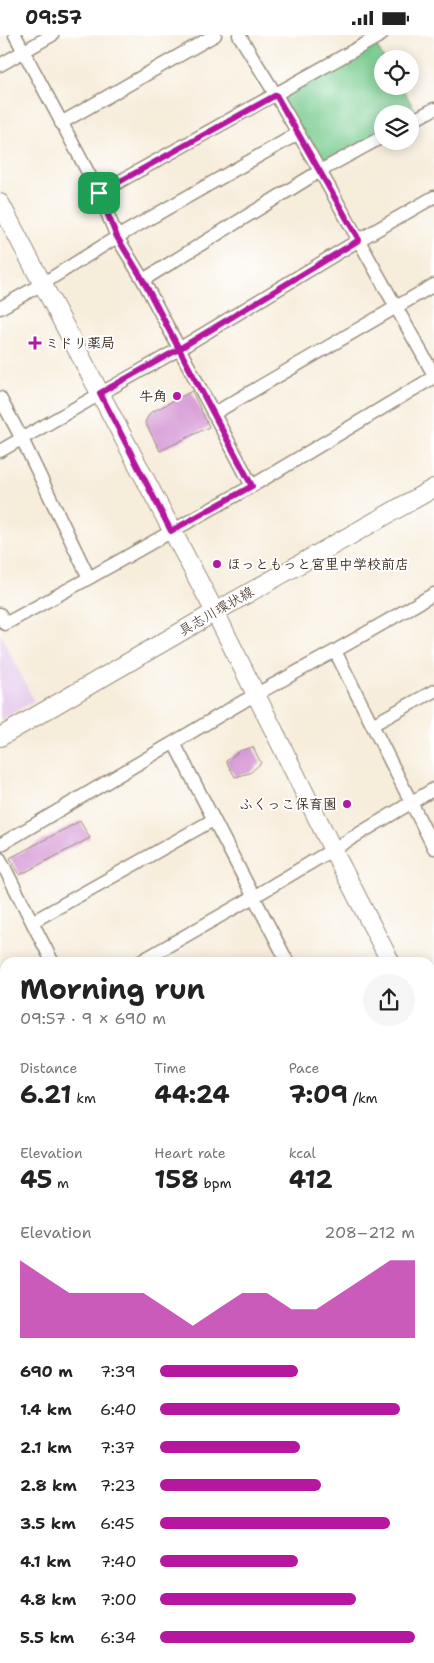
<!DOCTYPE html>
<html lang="en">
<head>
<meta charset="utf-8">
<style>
  body { margin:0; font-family:"Shantell Sans","Klee One",sans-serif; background:#f6f6f6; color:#222; height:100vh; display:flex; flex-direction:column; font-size:19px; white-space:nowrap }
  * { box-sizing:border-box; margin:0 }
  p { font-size:16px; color:#767676 }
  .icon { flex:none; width:28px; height:28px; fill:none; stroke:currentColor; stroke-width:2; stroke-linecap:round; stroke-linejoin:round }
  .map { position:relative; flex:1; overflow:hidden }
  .panel { position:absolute; left:0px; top:922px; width:435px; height:706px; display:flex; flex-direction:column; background:#fff; border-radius:15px 15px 0 0; box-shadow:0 2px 12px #0003 }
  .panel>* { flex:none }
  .tools { position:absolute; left:374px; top:15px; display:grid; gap:10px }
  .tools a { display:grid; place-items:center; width:45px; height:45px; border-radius:50%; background:#fff; box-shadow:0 2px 12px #0003; font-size:25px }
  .pin { position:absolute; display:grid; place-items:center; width:42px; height:42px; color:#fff; margin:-21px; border-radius:10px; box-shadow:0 2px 8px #0006 }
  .round { display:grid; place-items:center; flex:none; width:52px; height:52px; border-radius:26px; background:#f6f6f6 }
  .overview { display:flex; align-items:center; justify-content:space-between; height:85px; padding:0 20px }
  h1 { font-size:28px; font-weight:700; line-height:38px }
  .stats { display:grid; grid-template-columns:repeat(3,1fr); gap:8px; height:85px; padding:5px 20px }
  .stats div { display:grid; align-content:center }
  .stats b { font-size:25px; font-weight:700 }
  .stats small { font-size:14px; font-weight:400 }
  .stats p { font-size:14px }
  .chart { height:140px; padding:10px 20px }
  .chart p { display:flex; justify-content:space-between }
  .chart svg { width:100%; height:90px; margin-top:5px; fill:#b5179e; opacity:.7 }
  ul { padding:0 20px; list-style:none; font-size:16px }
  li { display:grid; grid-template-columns:80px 60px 1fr; align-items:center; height:38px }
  li i { height:12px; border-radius:6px; background:#b5179e }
  .status { display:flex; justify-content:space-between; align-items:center; height:35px; padding:0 25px; background:#fff; direction:ltr }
  .status svg { height:14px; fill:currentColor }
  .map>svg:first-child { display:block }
  .built { fill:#e8d2ee }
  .green { fill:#77cb8e; stroke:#597a56 }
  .building { fill:#d69ad5 }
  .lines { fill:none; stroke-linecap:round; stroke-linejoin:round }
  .street-casing { stroke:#998c7c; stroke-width:15 }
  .secondary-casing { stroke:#998c7c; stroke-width:20 }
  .street { stroke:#fff; stroke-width:12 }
  .secondary { stroke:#fff; stroke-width:18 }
  .route-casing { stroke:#fff; stroke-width:10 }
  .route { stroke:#b5179e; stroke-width:6 }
  .poi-dot { fill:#b5179e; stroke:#fff; stroke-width:2 }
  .labels { text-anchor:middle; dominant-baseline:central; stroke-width:4; stroke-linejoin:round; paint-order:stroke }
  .poi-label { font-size:14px; font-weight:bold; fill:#3b2a1e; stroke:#fff; text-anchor:start }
  .street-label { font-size:14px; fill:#3b2a1e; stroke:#fff }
</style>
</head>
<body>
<div class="status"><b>09:57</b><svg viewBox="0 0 49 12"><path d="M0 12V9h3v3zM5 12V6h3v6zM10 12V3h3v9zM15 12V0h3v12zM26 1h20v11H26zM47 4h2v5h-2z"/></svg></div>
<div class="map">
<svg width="434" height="1628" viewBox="0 0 434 1628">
  <rect width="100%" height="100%" fill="#fff"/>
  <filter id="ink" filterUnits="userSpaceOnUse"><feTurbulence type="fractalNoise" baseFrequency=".02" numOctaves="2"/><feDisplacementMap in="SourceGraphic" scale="10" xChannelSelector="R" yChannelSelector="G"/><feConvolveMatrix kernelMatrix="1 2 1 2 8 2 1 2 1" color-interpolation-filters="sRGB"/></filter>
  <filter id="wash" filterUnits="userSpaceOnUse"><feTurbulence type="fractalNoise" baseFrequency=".0096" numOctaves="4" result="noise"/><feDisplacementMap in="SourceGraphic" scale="20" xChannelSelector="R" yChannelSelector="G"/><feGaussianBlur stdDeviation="1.12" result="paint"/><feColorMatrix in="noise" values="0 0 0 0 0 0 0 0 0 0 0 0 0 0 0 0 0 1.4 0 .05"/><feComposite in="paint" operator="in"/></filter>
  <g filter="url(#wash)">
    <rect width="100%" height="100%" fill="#f7eddb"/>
    <path class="built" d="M 0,598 L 34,666 L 0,685 Z"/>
    <path class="green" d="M 373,5 L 384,24 L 382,24 L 382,51 L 401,51 L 419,82 L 410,87 L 410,79 L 382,79 L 382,102 L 320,136 L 276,60 Z
      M 5,1090 L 5,1196 L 0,1199 L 0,1092 Z"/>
    <g id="blocks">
      <path class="building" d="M 192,356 L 209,392 L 160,416 L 145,387 L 150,378 Z
        M 253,712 L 261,728 L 250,738 L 235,742 L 226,726 L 239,716 Z
        M 80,786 L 90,803 L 20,840 L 10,823 Z"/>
    </g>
  </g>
  <g filter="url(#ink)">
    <use href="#blocks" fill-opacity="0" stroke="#998c7c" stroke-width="1"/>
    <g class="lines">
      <g class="street-casing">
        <path id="street" d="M 15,0 L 99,158 L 381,0
          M 239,0 L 276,60 L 320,136 L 434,340
          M 0,30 L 52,0
          M 410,87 L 434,74
          M 61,88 L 215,0
          M 382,102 L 320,136 L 143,245 L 252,451 L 434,342
          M 99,158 L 117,202 L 143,245
          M 0,273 L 42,249 L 117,202 L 299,98
          M 0,363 L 22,404 L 89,543
          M 213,379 L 434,250
          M 0,416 L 179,314 L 359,205 L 434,162
          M 434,559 L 335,616 L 434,813
          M 0,579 L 5,589 L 89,543 L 252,451
          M 372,690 L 434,656
          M 174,708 L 288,928
          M 0,810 L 244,666 L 335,616
          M 0,824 L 53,928
          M 32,887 L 213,785
          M 138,928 L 255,861 L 434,754
          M 0,1008 L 5,1018
          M 430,1061 L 434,1058
          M 430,1200 L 434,1199
          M 0,1207 L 5,1205
          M 0,1226 L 5,1237
          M 0,1296 L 5,1294
          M 0,1419 L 5,1429
          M 0,1503 L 5,1504
          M 0,1569 L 5,1564
          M 430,1579 L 434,1578
          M 265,1624 L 269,1628
          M 73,1628 L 76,1624
          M 165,1628 L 167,1624
          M 328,1628 L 333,1624"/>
      </g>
      <g class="secondary-casing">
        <path id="secondary" d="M 0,168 L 215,577 L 333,815 L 391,928
          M 0,702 L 215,577 L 434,453
          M 430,1003 L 434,1011
          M 430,1604 L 434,1602
          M 0,1615 L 7,1628
          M 375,1628 L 385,1624"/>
      </g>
      <use href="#street" class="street"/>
      <use href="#secondary" class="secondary"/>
    </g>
  </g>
  <g class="lines" filter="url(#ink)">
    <g class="route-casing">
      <path id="route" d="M 99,158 L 117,202 L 143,245 L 179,314 L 100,358 L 171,496 L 252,451 L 179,314 L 359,205 L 276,60 L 99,158"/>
    </g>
    <use href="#route" class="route"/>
  </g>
  <g class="poi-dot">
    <path d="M32.5 300.5h5v5h5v5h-5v5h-5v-5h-5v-5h5z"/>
    <circle cx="177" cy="361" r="5"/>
    <circle cx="217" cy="529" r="5"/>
    <circle cx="347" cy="769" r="5"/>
  </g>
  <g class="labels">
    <g class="poi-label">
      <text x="45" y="308">ミドリ薬局</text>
      <text x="167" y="361" text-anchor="end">牛角</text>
      <text x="227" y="529">ほっともっと宮里中学校前店</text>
      <text x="337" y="769" text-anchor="end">ふくっこ保育園</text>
    </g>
    <g class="street-label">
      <text transform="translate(216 576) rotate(-30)">具志川環状線</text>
    </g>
  </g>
</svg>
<div class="tools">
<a><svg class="icon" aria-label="locate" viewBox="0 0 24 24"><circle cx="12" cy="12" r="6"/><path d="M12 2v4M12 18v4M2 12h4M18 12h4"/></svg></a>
<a><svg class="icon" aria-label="layers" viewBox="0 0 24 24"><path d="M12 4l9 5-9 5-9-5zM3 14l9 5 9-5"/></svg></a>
</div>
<div class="pin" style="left:99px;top:158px;background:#1e9e55"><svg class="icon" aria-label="arrive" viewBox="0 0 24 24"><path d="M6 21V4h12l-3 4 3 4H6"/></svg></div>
<section class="panel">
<div class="overview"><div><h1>Morning run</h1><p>09:57 · 9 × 690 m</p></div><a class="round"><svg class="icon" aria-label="share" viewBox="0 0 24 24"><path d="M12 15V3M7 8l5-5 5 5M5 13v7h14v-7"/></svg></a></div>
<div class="stats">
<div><p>Distance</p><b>6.21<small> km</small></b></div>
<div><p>Time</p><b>44:24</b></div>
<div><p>Pace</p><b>7:09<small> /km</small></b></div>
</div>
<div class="stats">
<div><p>Elevation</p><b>45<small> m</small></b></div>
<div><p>Heart rate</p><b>158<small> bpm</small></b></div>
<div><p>kcal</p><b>412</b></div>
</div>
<div class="chart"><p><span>Elevation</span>208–212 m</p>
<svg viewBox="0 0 160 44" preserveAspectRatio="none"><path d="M0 44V6L10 14L20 22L30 22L40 22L50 22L60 30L70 38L80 30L90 22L100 22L110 30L120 30L130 22L140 14L150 6L160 6V44z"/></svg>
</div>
<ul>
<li><b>690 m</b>7:39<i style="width:54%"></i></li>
<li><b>1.4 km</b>6:40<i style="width:94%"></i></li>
<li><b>2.1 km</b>7:37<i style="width:55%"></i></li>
<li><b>2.8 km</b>7:23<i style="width:63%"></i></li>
<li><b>3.5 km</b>6:45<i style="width:90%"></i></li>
<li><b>4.1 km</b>7:40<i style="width:54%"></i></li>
<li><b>4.8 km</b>7:00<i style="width:77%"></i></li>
<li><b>5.5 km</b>6:34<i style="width:100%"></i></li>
</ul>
</section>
</div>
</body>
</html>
